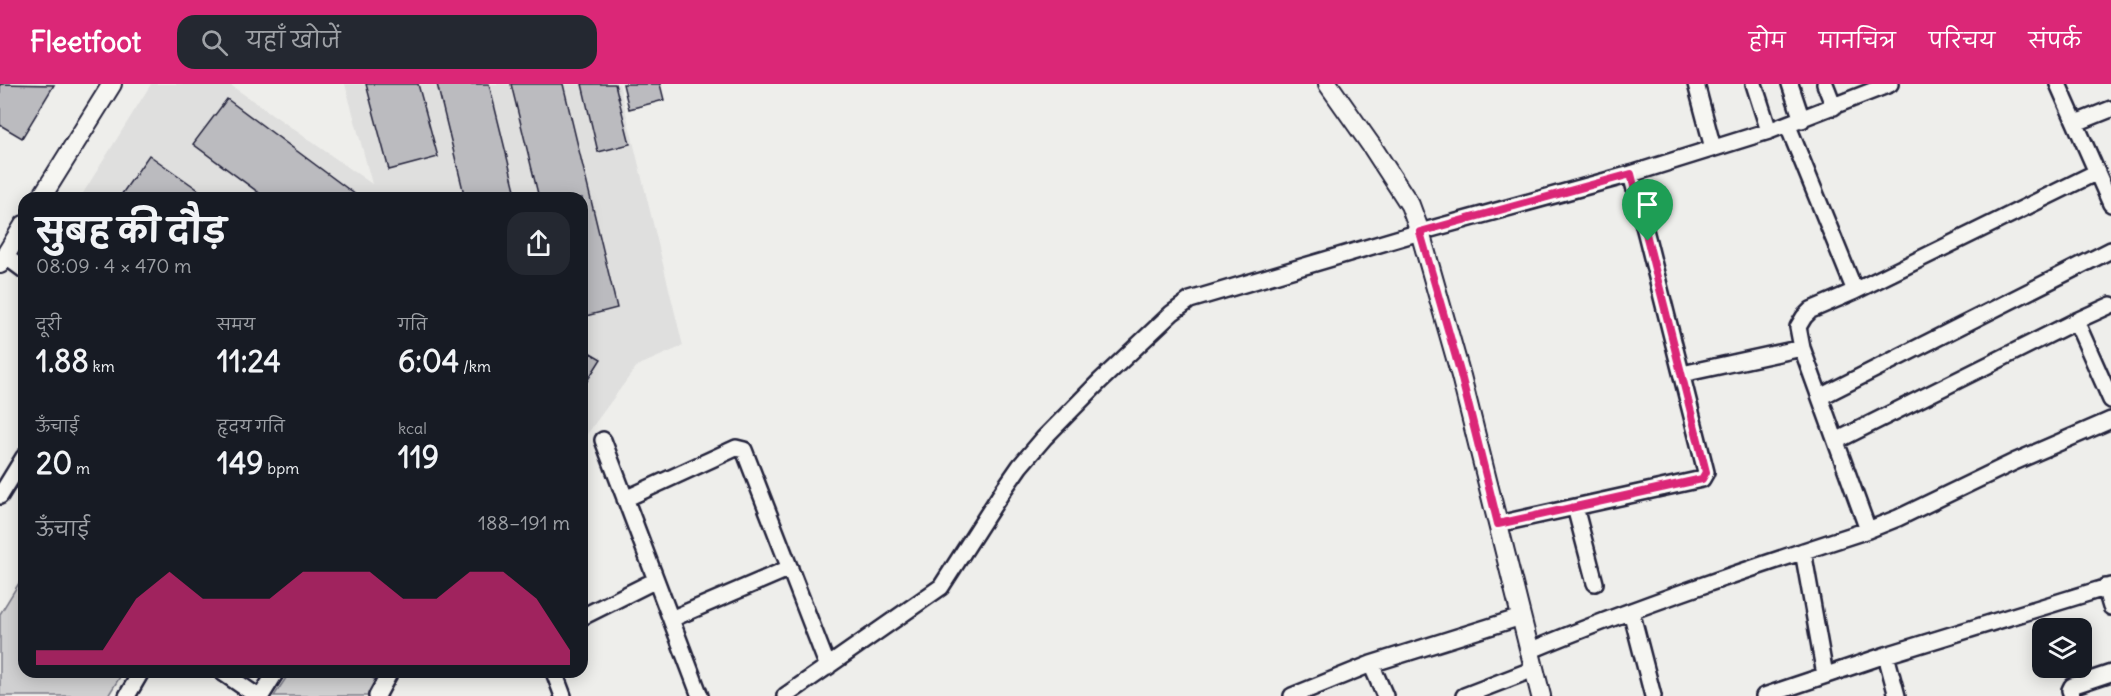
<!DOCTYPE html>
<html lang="hi">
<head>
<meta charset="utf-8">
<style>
  body { margin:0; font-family:Delius,"Playpen Sans Deva",sans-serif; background:#242831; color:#f1f3f6; height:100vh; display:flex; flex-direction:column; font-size:22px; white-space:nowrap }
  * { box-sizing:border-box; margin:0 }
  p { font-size:20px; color:#9ea1a6 }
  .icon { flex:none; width:33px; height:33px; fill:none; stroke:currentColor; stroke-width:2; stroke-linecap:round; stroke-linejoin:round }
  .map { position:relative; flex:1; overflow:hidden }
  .details { position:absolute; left:18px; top:108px; width:570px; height:486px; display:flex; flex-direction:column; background:#171b24; border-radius:18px; box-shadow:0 3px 15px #0003 }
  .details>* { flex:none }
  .controls { position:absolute; left:2032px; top:534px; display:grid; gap:12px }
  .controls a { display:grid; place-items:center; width:60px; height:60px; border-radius:12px; background:#171b24; box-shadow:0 3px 15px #0003; font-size:30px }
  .pin { position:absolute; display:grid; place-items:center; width:51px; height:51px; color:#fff; margin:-62px -26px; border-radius:50% 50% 50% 0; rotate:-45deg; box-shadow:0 0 6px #0007 }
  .pin .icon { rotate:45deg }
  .round { display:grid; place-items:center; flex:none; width:63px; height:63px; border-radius:18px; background:#242831 }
  .summary { display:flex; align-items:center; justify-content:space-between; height:102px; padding:0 18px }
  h1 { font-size:33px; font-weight:700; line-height:45px }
  .stats { display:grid; grid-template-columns:repeat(3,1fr); gap:9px; height:102px; padding:6px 18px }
  .stats div { display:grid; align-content:center }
  .stats b { font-size:30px; font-weight:700 }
  .stats small { font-size:16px; font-weight:400 }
  .stats p { font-size:16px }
  .chart { height:168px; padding:12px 18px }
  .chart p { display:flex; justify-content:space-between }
  .chart svg { width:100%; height:108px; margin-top:6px; fill:#db2777; opacity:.7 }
  header { display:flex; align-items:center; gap:36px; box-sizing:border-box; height:84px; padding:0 30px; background:#db2777; color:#fff }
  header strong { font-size:28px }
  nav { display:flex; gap:33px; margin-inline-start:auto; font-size:21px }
  .search { width:420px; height:54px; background:#242831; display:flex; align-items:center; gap:15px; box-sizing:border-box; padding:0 21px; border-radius:18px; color:#9ea1a6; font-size:22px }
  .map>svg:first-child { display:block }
  .built { fill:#dfdfde }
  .green { fill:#d0d0d1; stroke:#797986; stroke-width:1.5 }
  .building { fill:#bbbbbf; stroke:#22223b; stroke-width:1.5 }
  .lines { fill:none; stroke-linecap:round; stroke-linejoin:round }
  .minor-casing { stroke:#22223b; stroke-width:20 }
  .tertiary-casing { stroke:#22223b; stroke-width:22 }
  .minor { stroke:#f6f6f2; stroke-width:15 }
  .tertiary { stroke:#f6f6f2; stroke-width:18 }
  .route-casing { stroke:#fff; stroke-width:12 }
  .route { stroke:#db2777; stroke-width:8 }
</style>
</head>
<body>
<header>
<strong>Fleetfoot</strong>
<div class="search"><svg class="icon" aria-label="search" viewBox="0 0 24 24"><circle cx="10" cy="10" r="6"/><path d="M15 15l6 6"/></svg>यहाँ खोजें</div>
<nav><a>होम</a><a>मानचित्र</a><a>परिचय</a><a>संपर्क</a></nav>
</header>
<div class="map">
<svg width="2111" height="612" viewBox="0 0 2111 612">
  <rect width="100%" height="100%" fill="#eeeeeb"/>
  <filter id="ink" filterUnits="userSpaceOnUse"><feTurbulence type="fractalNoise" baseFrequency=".0167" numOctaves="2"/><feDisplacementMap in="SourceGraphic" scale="12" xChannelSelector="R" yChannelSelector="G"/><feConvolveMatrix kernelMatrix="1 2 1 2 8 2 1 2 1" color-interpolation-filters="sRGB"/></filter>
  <g filter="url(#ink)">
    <path class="built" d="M 151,0 L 229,0 L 372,100 L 345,0 L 619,0 L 683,262 L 637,282 L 582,357 L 582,114 L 80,114 Z"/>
    <path class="green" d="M 24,491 L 24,588 L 123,588 L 108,612 L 0,612 L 0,530 Z
      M 290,588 L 363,588 L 380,599 L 371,612 L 274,612 Z"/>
    <path class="building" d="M 0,0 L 54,1 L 22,54 L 0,41 Z
      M 366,0 L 418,0 L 438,73 L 389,86 Z
      M 437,0 L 489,0 L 517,114 L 465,114 Z
      M 511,0 L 563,0 L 617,224 L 582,233 L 582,114 L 539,114 Z
      M 582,0 L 615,0 L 630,60 L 598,68 Z
      M 623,0 L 660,0 L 664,16 L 629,25 Z
      M 227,15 L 360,114 L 266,114 L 193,60 Z
      M 149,71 L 210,114 L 119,114 Z
      M 582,264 L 601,275 L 582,305 Z"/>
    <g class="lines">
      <g class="minor-casing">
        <path id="minor" d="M 1696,0 L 1713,64
          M 1754,0 L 1769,47
          M 1790,0 L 1802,36
          M 1825,0 L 1834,23
          M 2058,0 L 2111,120
          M 2076,39 L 2111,25
          M 1788,42 L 1855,207
          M 5,172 L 24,186
          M 2076,237 L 2111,316
          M 1682,290 L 1802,264
          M 1820,313 L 2111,166
          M 603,356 L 700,612
          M 1836,357 L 2076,237 L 2111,221
          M 0,412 L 24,373
          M 625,415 L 736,364 L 744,366 L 828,583
          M 1575,423 L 1595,499
          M 1498,440 L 1702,395 L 1706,388 L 1631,90
          M 1868,446 L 1802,264 L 1798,243 L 1804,233 L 1811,226 L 1855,207 L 2097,88
          M 1803,467 L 1825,591
          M 2105,503 L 2111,523
          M 1631,527 L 1653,612
          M 582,533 L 656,496
          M 671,535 L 790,484
          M 1529,567 C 1640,521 1754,483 1868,446 L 1898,434 L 2014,378 L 2111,336
          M 1886,571 L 1897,612
          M 1371,580 L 1385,612
          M 222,588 L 257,612
          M 554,588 L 563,612
          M 127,612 L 141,588
          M 261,612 L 276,588
          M 377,612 L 390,588
          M 785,612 L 941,503 L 1004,405 L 1020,382 L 1044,354 L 1100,297 L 1172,229 L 1190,216 L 1420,148 L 1631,90 L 1769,47 L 1890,0
          M 1292,612 L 1371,580 L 1521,533
          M 1464,612 L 1534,585
          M 1764,612 L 1886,571 L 2111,502
          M 2072,612 L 2070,606 L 2072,602 L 2111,589"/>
      </g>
      <g class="tertiary-casing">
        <path id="tertiary" d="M 1328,0 L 1373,64 L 1410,121 L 1420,148 L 1461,292 L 1541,612
          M 41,114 L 112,0
          M 0,180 L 24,141"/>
      </g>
      <use href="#minor" class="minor"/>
      <use href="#tertiary" class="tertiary"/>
    </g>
  </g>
  <g class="lines" filter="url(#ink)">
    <g class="route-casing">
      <path id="route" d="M 1631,90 L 1706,388 L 1702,395 L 1498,440 L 1461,291 L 1420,148 Z"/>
    </g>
    <use href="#route" class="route"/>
  </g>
</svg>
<div class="controls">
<a><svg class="icon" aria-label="layers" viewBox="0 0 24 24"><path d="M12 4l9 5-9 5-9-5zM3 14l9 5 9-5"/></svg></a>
</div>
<div class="pin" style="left:1648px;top:157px;background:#1e9e55"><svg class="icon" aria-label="arrive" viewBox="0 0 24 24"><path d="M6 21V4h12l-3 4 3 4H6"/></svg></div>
<section class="details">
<div class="summary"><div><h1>सुबह की दौड़</h1><p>08:09 · 4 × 470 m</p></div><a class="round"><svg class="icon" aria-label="share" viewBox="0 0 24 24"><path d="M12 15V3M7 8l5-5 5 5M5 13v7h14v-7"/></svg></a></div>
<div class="stats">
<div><p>दूरी</p><b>1.88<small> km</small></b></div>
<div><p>समय</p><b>11:24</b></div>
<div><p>गति</p><b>6:04<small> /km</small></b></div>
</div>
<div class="stats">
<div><p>ऊँचाई</p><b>20<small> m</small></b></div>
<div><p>हृदय गति</p><b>149<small> bpm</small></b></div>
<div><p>kcal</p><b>119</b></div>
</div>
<div class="chart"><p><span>ऊँचाई</span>188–191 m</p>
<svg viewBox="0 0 160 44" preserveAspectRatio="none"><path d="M0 44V38L10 38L20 38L30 17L40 6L50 17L60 17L70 17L80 6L90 6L100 6L110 17L120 17L130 6L140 6L150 17L160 38V44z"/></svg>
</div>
</section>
</div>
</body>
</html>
